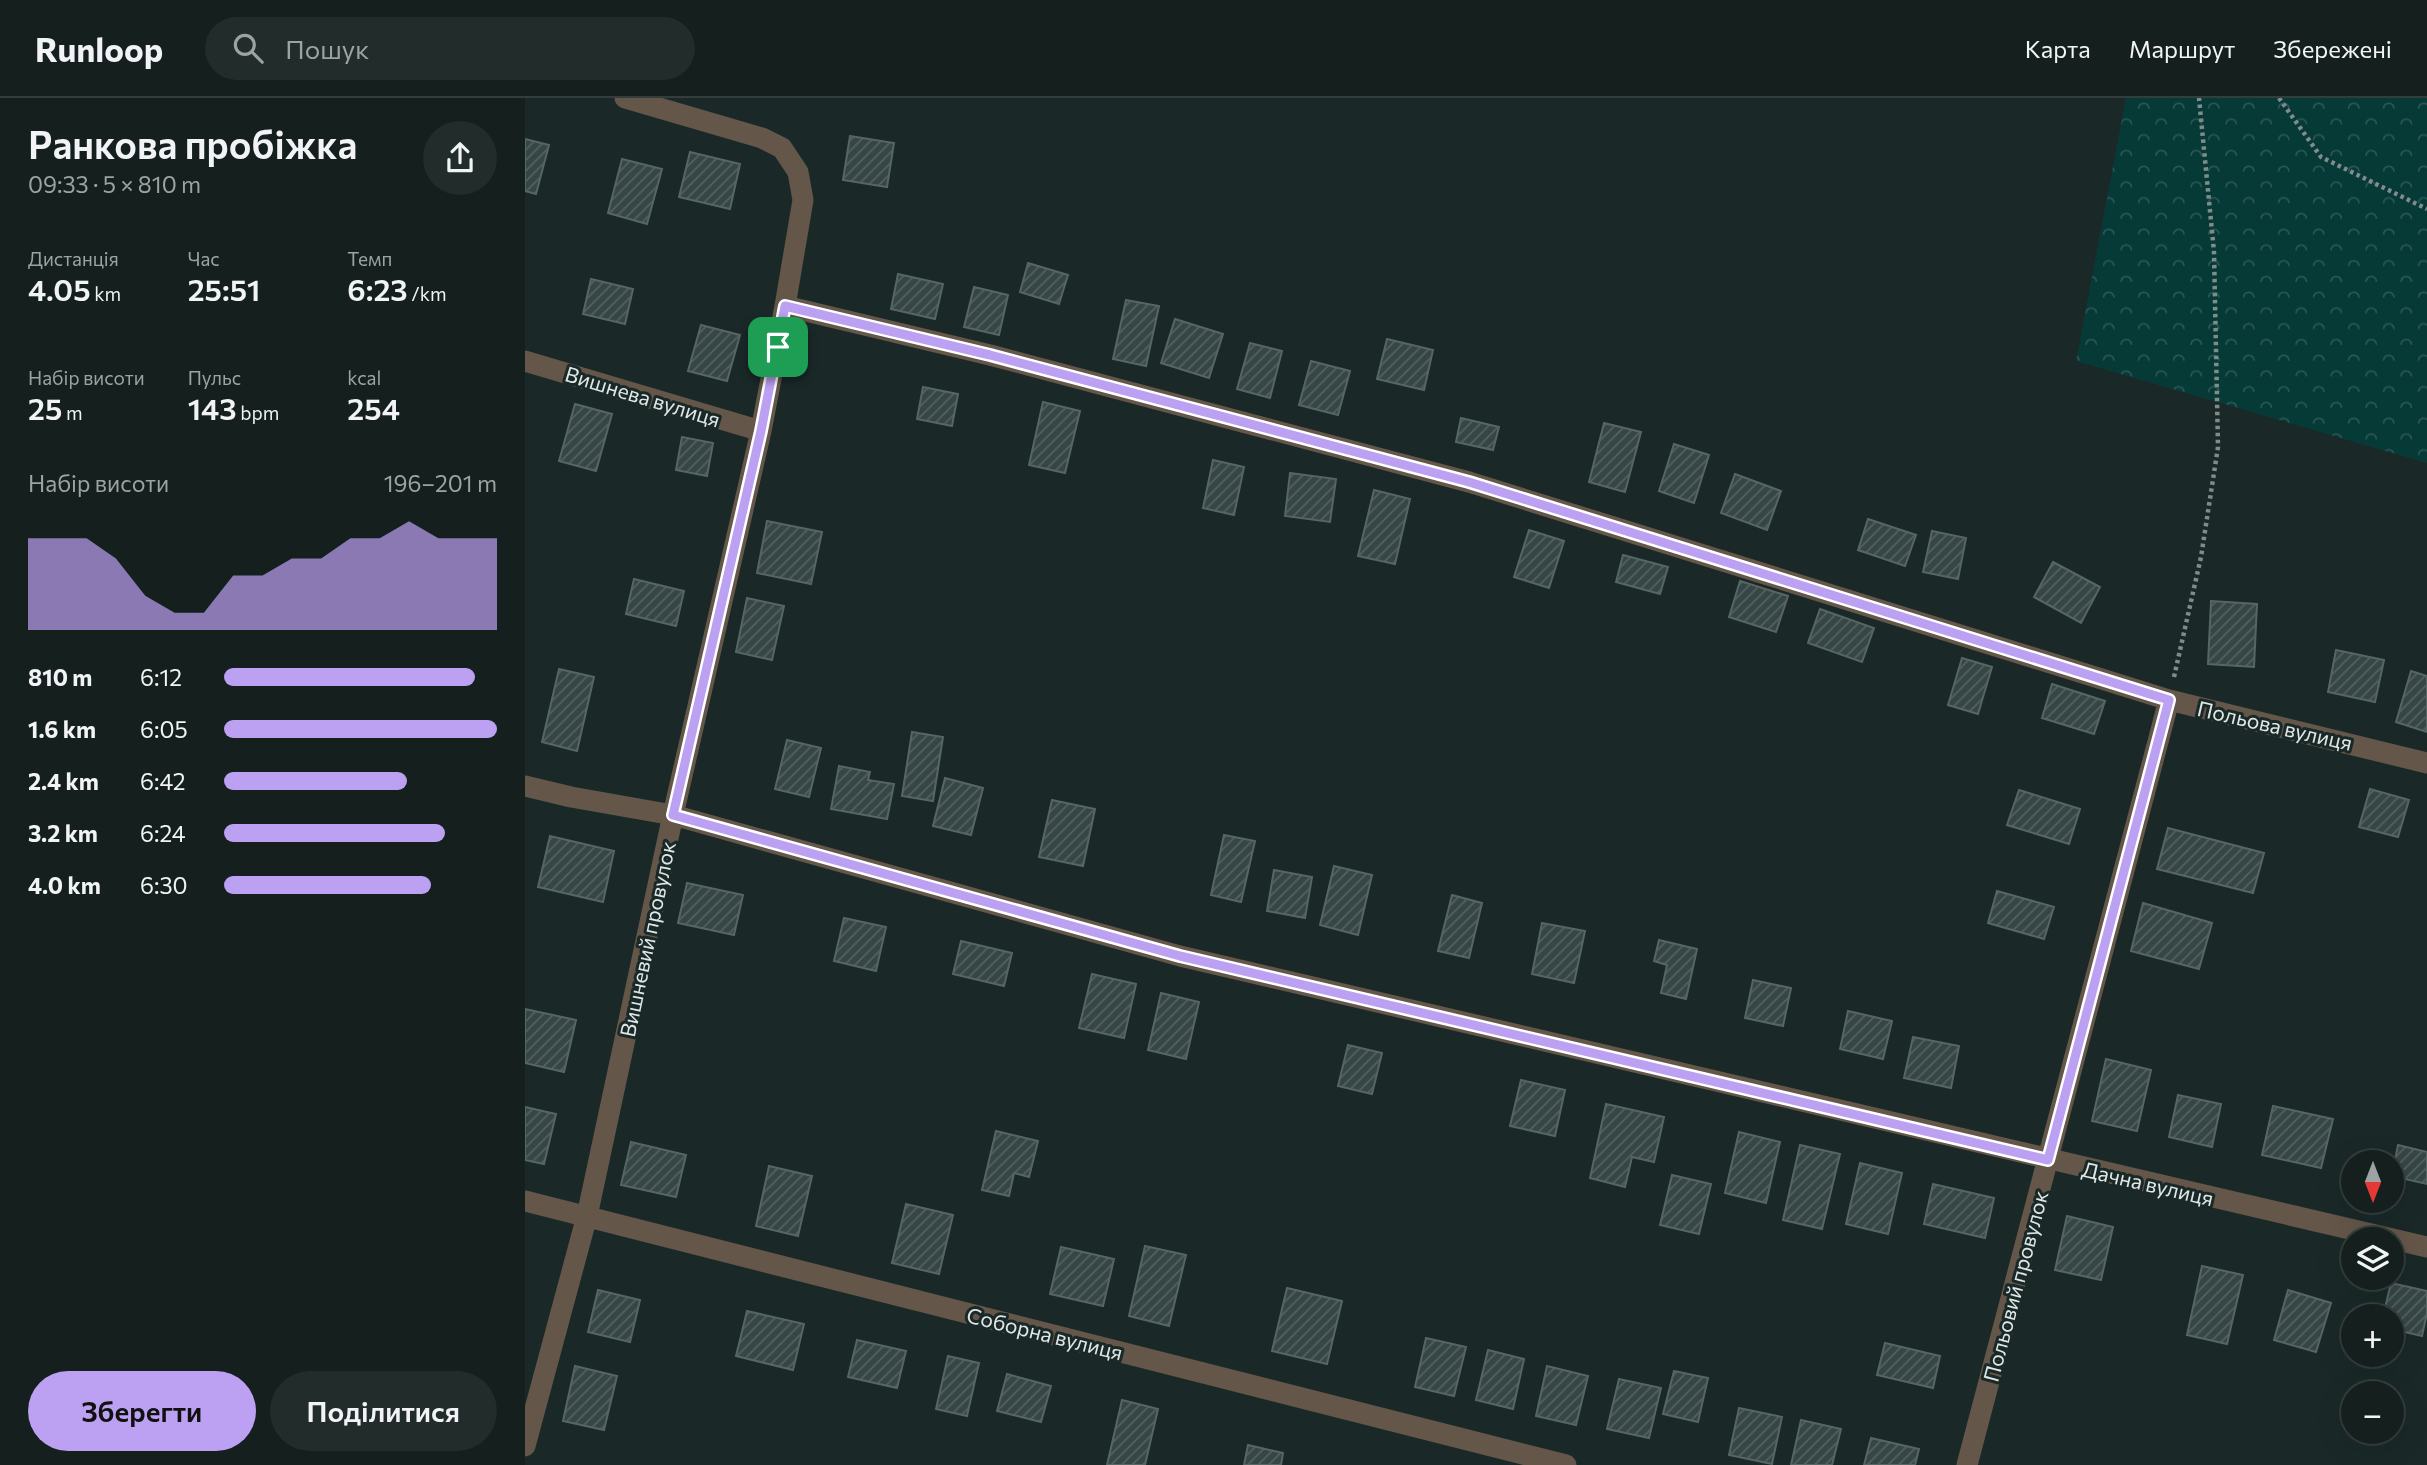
<!DOCTYPE html>
<html lang="uk">
<head>
<meta charset="utf-8">
<style>
  body { margin:0; font-family:Commissioner,sans-serif; background:#212c2b; color:#f1f3f6; height:100vh; display:flex; flex-direction:column; font-size:26px; white-space:nowrap }
  * { box-sizing:border-box; margin:0 }
  p { font-size:23px; color:#9da2a4 }
  .icon { flex:none; width:38px; height:38px; fill:none; stroke:currentColor; stroke-width:2; stroke-linecap:round; stroke-linejoin:round }
  .map { position:relative; flex:1; overflow:hidden }
  .sheet { display:flex; flex-direction:column; background:#141f1e; width:525px }
  .sheet>* { flex:none }
  .needle { width:46px; rotate:180deg }
  .tools { position:absolute; left:1816px; top:1052px; display:grid; gap:14px }
  .tools a { display:grid; place-items:center; width:63px; height:63px; border-radius:50%; background:#141f1e; box-shadow:0 7px 28px #0002,0 0 0 2px #333d3c; font-size:35px }
  .pin { position:absolute; display:grid; place-items:center; width:60px; height:60px; color:#fff; margin:-30px; border-radius:14px; box-shadow:0 4px 10px #0006 }
  .round { display:grid; place-items:center; flex:none; width:74px; height:74px; border-radius:37px; background:#212c2b }
  .headline { display:flex; align-items:center; justify-content:space-between; height:119px; padding:0 28px }
  h1 { font-size:38px; font-weight:600; line-height:52px }
  .figures { display:grid; grid-template-columns:repeat(3,1fr); gap:10px; height:119px; padding:7px 28px }
  .figures div { display:grid; align-content:center }
  .figures b { font-size:30px; font-weight:600 }
  .figures small { font-size:19px; font-weight:400 }
  .figures p { font-size:19px }
  .chart { height:196px; padding:14px 28px }
  .chart p { display:flex; justify-content:space-between }
  .chart svg { width:100%; height:126px; margin-top:7px; fill:#bca0f2; opacity:.7 }
  .button { display:flex; gap:14px; margin-top:auto; padding:14px 28px }
  .button a { flex:1; height:80px; border-radius:42px; background:#bca0f2; color:#111; font-size:28px; font-weight:600; line-height:80px; text-align:center }
  .button a+a { background:#212c2b; color:#f1f3f6 }
  ul { padding:0 28px; list-style:none; font-size:23px }
  li { display:grid; grid-template-columns:112px 84px 1fr; align-items:center; height:52px }
  li i { height:18px; border-radius:9px; background:#bca0f2 }
  header { display:flex; align-items:center; gap:42px; box-sizing:border-box; height:98px; padding:0 35px; background:#141f1e; border-bottom:2px solid #333d3c }
  header strong { font-size:33px }
  nav { display:flex; gap:38px; margin-inline-start:auto; font-size:24px }
  .search { width:490px; height:63px; background:#212c2b; display:flex; align-items:center; gap:18px; box-sizing:border-box; padding:0 24px; border-radius:38px; color:#9da2a4; font-size:26px }
  main { display:flex; flex:1; min-height:0 }
  .map>svg:first-child { display:block }
  .forest { fill:url(#forest-crowns) }
  .building { fill:url(#building-hatch); stroke:#556664; stroke-width:2 }
  .lines { fill:none; stroke-linecap:round; stroke-linejoin:round }
  .path { stroke:#808c8b; stroke-width:4.5; stroke-dasharray:3.5 3.5; stroke-linecap:butt }
  .street { stroke:#645649; stroke-width:21 }
  .route-casing { stroke:#fff; stroke-width:14 }
  .route { stroke:#bca0f2; stroke-width:9 }
  .labels { text-anchor:middle; dominant-baseline:central; stroke-width:6; stroke-linejoin:round; paint-order:stroke }
  .street-label { font-size:21px; fill:#dee8e7; stroke:#1a2928 }
</style>
</head>
<body>
<header>
<strong>Runloop</strong>
<div class="search"><svg class="icon" aria-label="search" viewBox="0 0 24 24"><circle cx="10" cy="10" r="6"/><path d="M15 15l6 6"/></svg>Пошук</div>
<nav><a>Карта</a><a>Маршрут</a><a>Збережені</a></nav>
</header>
<main>
<section class="sheet">
<div class="headline"><div><h1>Ранкова пробіжка</h1><p>09:33 · 5 × 810 m</p></div><a class="round"><svg class="icon" aria-label="share" viewBox="0 0 24 24"><path d="M12 15V3M7 8l5-5 5 5M5 13v7h14v-7"/></svg></a></div>
<div class="figures">
<div><p>Дистанція</p><b>4.05<small> km</small></b></div>
<div><p>Час</p><b>25:51</b></div>
<div><p>Темп</p><b>6:23<small> /km</small></b></div>
</div>
<div class="figures">
<div><p>Набір висоти</p><b>25<small> m</small></b></div>
<div><p>Пульс</p><b>143<small> bpm</small></b></div>
<div><p>kcal</p><b>254</b></div>
</div>
<div class="chart"><p><span>Набір висоти</span>196–201 m</p>
<svg viewBox="0 0 160 44" preserveAspectRatio="none"><path d="M0 44V12L10 12L20 12L30 19L40 32L50 38L60 38L70 25L80 25L90 19L100 19L110 12L120 12L130 6L140 12L150 12L160 12V44z"/></svg>
</div>
<ul>
<li><b>810 m</b>6:12<i style="width:92%"></i></li>
<li><b>1.6 km</b>6:05<i style="width:100%"></i></li>
<li><b>2.4 km</b>6:42<i style="width:67%"></i></li>
<li><b>3.2 km</b>6:24<i style="width:81%"></i></li>
<li><b>4.0 km</b>6:30<i style="width:76%"></i></li>
</ul>
<div class="button"><a>Зберегти</a><a>Поділитися</a></div>
</section>
<div class="map">
<svg width="1902" height="1367" viewBox="0 0 1902 1367">
  <defs>
    <pattern id="forest-crowns" width="20" height="18" patternUnits="userSpaceOnUse" patternTransform="scale(1.75)"><rect width="20" height="18" fill="#063a37"/><path d="M2 6a3 3 0 1 1 6 0M12 15a3 3 0 1 1 6 0" fill="none" stroke="#2a5654"/></pattern>
    <pattern id="building-hatch" width="6" height="6" patternUnits="userSpaceOnUse" patternTransform="scale(1.75)"><rect width="6" height="6" fill="#364645"/><path d="M-1 1l2-2M0 6l6-6M5 7l2-2" fill="none" stroke="#536160"/></pattern>
  </defs>
  <rect width="100%" height="100%" fill="#1a2928"/>
  <path class="forest" d="M 1601,0 L 1902,0 L 1902,365 L 1551,263 Z"/>
  <path class="building" d="M 325,38 L 369,45 L 362,89 L 318,82 Z
    M 0,41 L 24,47 L 11,96 L 0,93 Z
    M 165,54 L 215,66 L 205,111 L 154,99 Z
    M 97,61 L 137,71 L 122,126 L 83,115 Z
    M 503,165 L 543,177 L 534,206 L 495,194 Z
    M 373,176 L 418,186 L 410,221 L 366,211 Z
    M 66,181 L 108,191 L 100,226 L 58,216 Z
    M 449,189 L 483,197 L 474,237 L 439,229 Z
    M 601,202 L 634,208 L 621,268 L 588,261 Z
    M 650,221 L 698,236 L 684,280 L 636,265 Z
    M 176,227 L 215,237 L 202,283 L 163,273 Z
    M 862,241 L 908,252 L 899,292 L 852,281 Z
    M 725,245 L 757,253 L 745,300 L 712,291 Z
    M 786,263 L 825,273 L 813,317 L 774,307 Z
    M 398,289 L 433,296 L 427,328 L 392,321 Z
    M 518,304 L 555,313 L 540,375 L 504,367 Z
    M 50,306 L 87,316 L 71,373 L 34,363 Z
    M 936,320 L 974,329 L 968,352 L 931,344 Z
    M 1079,325 L 1116,334 L 1100,394 L 1064,384 Z
    M 157,339 L 188,345 L 182,378 L 151,372 Z
    M 1149,346 L 1184,357 L 1169,405 L 1134,393 Z
    M 688,362 L 719,369 L 709,417 L 678,410 Z
    M 765,375 L 811,381 L 805,424 L 760,418 Z
    M 1210,376 L 1256,393 L 1242,432 L 1196,415 Z
    M 849,392 L 885,401 L 870,466 L 833,458 Z
    M 1343,421 L 1391,437 L 1380,468 L 1333,452 Z
    M 242,423 L 297,434 L 286,486 L 232,475 Z
    M 1004,432 L 1039,443 L 1024,490 L 989,479 Z
    M 1407,433 L 1441,440 L 1433,481 L 1398,474 Z
    M 1098,457 L 1143,469 L 1135,496 L 1091,484 Z
    M 1528,464 L 1575,489 L 1556,525 L 1509,499 Z
    M 109,481 L 159,493 L 151,528 L 101,516 Z
    M 1215,483 L 1263,498 L 1251,534 L 1204,519 Z
    M 222,500 L 259,508 L 247,562 L 211,554 Z
    M 1686,503 L 1732,506 L 1729,569 L 1683,566 Z
    M 1295,511 L 1349,530 L 1337,564 L 1283,545 Z
    M 1811,552 L 1859,562 L 1850,604 L 1803,594 Z
    M 1437,560 L 1467,569 L 1453,616 L 1423,607 Z
    M 34,571 L 69,579 L 52,653 L 17,644 Z
    M 1886,573 L 1902,578 L 1902,634 L 1871,624 Z
    M 1527,586 L 1580,603 L 1569,636 L 1517,620 Z
    M 387,634 L 418,639 L 408,703 L 377,698 Z
    M 262,642 L 296,650 L 284,699 L 250,691 Z
    M 314,668 L 345,674 L 343,682 L 369,686 L 362,721 L 306,711 Z
    M 420,680 L 458,690 L 446,737 L 408,728 Z
    M 1845,691 L 1884,702 L 1873,739 L 1834,729 Z
    M 1494,692 L 1555,711 L 1544,746 L 1482,727 Z
    M 527,702 L 570,711 L 558,768 L 514,759 Z
    M 1643,730 L 1739,755 L 1728,795 L 1632,771 Z
    M 699,737 L 730,743 L 716,804 L 686,797 Z
    M 25,738 L 89,753 L 78,804 L 13,789 Z
    M 809,768 L 847,777 L 833,837 L 795,827 Z
    M 749,772 L 787,779 L 780,820 L 742,813 Z
    M 162,785 L 218,797 L 209,837 L 153,825 Z
    M 1472,793 L 1529,809 L 1519,841 L 1463,825 Z
    M 927,797 L 957,805 L 944,860 L 913,853 Z
    M 1618,805 L 1687,825 L 1674,871 L 1606,853 Z
    M 319,820 L 361,829 L 351,873 L 309,863 Z
    M 1017,825 L 1060,833 L 1049,885 L 1007,876 Z
    M 1134,842 L 1172,851 L 1161,901 L 1136,895 L 1142,867 L 1129,863 Z
    M 436,843 L 487,855 L 479,888 L 428,876 Z
    M 567,876 L 611,886 L 599,940 L 554,930 Z
    M 1228,882 L 1266,890 L 1258,928 L 1220,920 Z
    M 636,895 L 674,904 L 661,961 L 623,952 Z
    M 0,911 L 51,922 L 39,974 L 0,965 Z
    M 1323,913 L 1367,923 L 1358,961 L 1315,951 Z
    M 1388,939 L 1434,948 L 1426,990 L 1379,980 Z
    M 823,947 L 857,955 L 847,996 L 813,988 Z
    M 1581,961 L 1626,972 L 1612,1033 L 1567,1023 Z
    M 996,982 L 1040,992 L 1030,1038 L 985,1028 Z
    M 1653,997 L 1696,1006 L 1687,1049 L 1644,1039 Z
    M 1081,1006 L 1139,1019 L 1129,1064 L 1107,1059 L 1100,1089 L 1065,1080 Z
    M 1748,1008 L 1808,1021 L 1796,1070 L 1737,1057 Z
    M 0,1009 L 31,1016 L 19,1066 L 0,1062 Z
    M 471,1033 L 513,1043 L 504,1079 L 489,1075 L 484,1098 L 457,1092 Z
    M 1214,1034 L 1255,1044 L 1241,1105 L 1200,1095 Z
    M 106,1044 L 161,1057 L 151,1099 L 96,1087 Z
    M 1275,1047 L 1315,1056 L 1297,1131 L 1258,1122 Z
    M 1873,1047 L 1902,1054 L 1902,1086 L 1867,1078 Z
    M 1335,1065 L 1377,1075 L 1363,1136 L 1321,1126 Z
    M 244,1068 L 287,1078 L 273,1138 L 231,1128 Z
    M 1147,1077 L 1186,1086 L 1174,1136 L 1135,1127 Z
    M 1408,1086 L 1469,1100 L 1460,1140 L 1399,1126 Z
    M 381,1106 L 428,1117 L 414,1176 L 367,1165 Z
    M 1542,1118 L 1588,1129 L 1576,1182 L 1530,1172 Z
    M 620,1148 L 661,1157 L 644,1228 L 604,1218 Z
    M 536,1149 L 589,1161 L 578,1208 L 525,1196 Z
    M 1677,1168 L 1718,1177 L 1702,1246 L 1662,1237 Z
    M 1866,1185 L 1902,1193 L 1902,1215 L 1897,1238 L 1867,1231 L 1867,1218 L 1858,1218 Z
    M 762,1190 L 817,1203 L 802,1266 L 747,1253 Z
    M 73,1192 L 115,1202 L 105,1244 L 63,1234 Z
    M 1763,1192 L 1806,1205 L 1791,1254 L 1749,1242 Z
    M 222,1213 L 279,1226 L 268,1272 L 211,1258 Z
    M 901,1240 L 941,1249 L 929,1298 L 890,1289 Z
    M 332,1242 L 381,1253 L 372,1290 L 323,1279 Z
    M 1360,1245 L 1415,1258 L 1408,1290 L 1352,1277 Z
    M 963,1252 L 999,1261 L 988,1311 L 951,1302 Z
    M 423,1258 L 454,1265 L 442,1318 L 411,1311 Z
    M 50,1268 L 92,1278 L 79,1332 L 38,1323 Z
    M 1022,1268 L 1063,1278 L 1051,1327 L 1011,1318 Z
    M 1149,1273 L 1183,1280 L 1173,1324 L 1138,1316 Z
    M 482,1276 L 526,1288 L 516,1324 L 472,1313 Z
    M 1094,1281 L 1136,1290 L 1124,1340 L 1082,1331 Z
    M 597,1302 L 633,1311 L 620,1367 L 582,1367 Z
    M 1214,1310 L 1257,1319 L 1247,1366 L 1204,1357 Z
    M 1276,1322 L 1316,1331 L 1307,1367 L 1266,1367 Z
    M 1346,1340 L 1394,1351 L 1390,1367 L 1339,1367 Z
    M 723,1347 L 758,1355 L 756,1367 L 719,1367 Z"/>
  <g class="lines">
    <path class="path" d="M 1754,0 L 1796,59 L 1902,111
      M 1649,579 L 1676,459 L 1693,349 L 1689,154 L 1674,0"/>
    <path class="street" d="M 100,0 L 237,40 L 257,50 L 273,74 L 278,102 L 260,208 L 465,257 L 944,384 L 1644,602 L 1902,665
      M 0,263 L 236,333
      M 0,688 L 46,699 L 148,717 L 655,858 L 1902,1149
      M 0,1103 L 1041,1367
      M 0,1348 L 62,1118 L 148,717 L 236,333 L 260,208
      M 1442,1367 L 1644,602"/>
  </g>
  <g class="lines">
    <g class="route-casing">
      <path id="route" d="M 260,208 L 465,257 L 944,384 L 1644,602 L 1523,1062 L 655,858 L 148,717 L 236,333 Z"/>
    </g>
    <use href="#route" class="route"/>
  </g>
  <g class="labels">
    <g class="street-label">
      <text transform="translate(118 298) rotate(17)">Вишнева вулиця</text>
      <text transform="translate(1750 627) rotate(13)">Польова вулиця</text>
      <text transform="translate(122 841) rotate(-78)">Вишневий провулок</text>
      <text transform="translate(1623 1085) rotate(13)">Дачна вулиця</text>
      <text transform="translate(1490 1188) rotate(-75)">Польовий провулок</text>
      <text transform="translate(520 1235) rotate(14)">Соборна вулиця</text>
    </g>
  </g>
</svg>
<div class="tools">
<a><svg class="needle" viewBox="-14 -14 28 28"><path d="M0-13l5 13h-10z" fill="#e53935"/><path d="M0 13l5-13h-10z" fill="#9da2a4"/></svg></a>
<a><svg class="icon" aria-label="layers" viewBox="0 0 24 24"><path d="M12 4l9 5-9 5-9-5zM3 14l9 5 9-5"/></svg></a>
<a>+</a>
<a>−</a>
</div>
<div class="pin" style="left:253px;top:249px;background:#1e9e55"><svg class="icon" aria-label="arrive" viewBox="0 0 24 24"><path d="M6 21V4h12l-3 4 3 4H6"/></svg></div>
</div>
</main>
</body>
</html>
